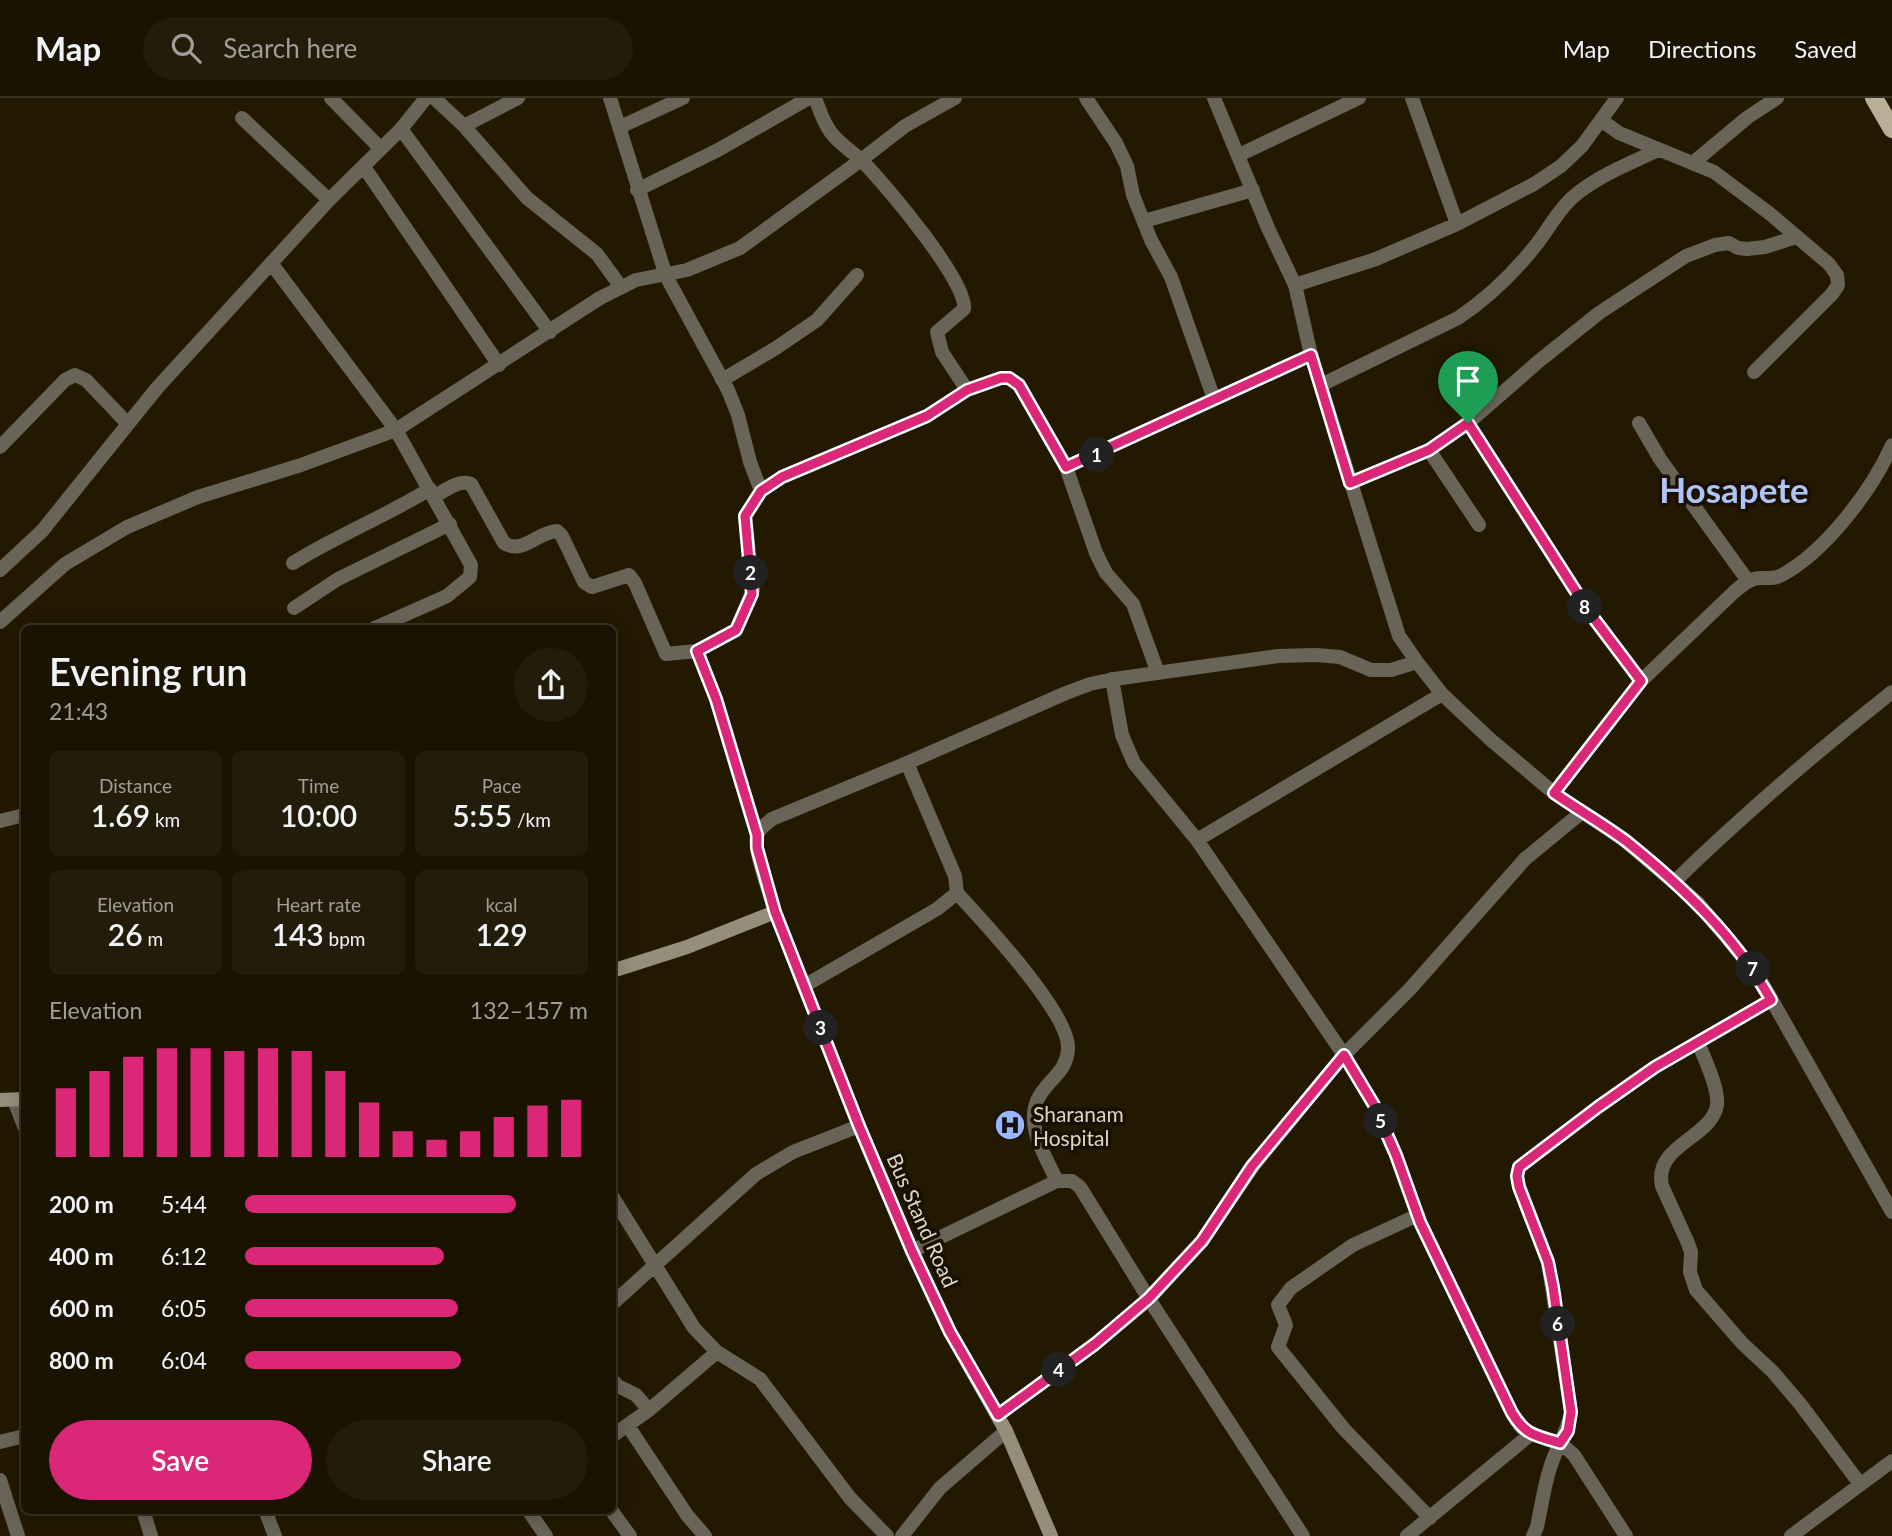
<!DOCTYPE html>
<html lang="en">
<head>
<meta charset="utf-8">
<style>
  body { margin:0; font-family:Lato,sans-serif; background:#231c0b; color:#f1f3f6; height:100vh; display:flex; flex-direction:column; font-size:26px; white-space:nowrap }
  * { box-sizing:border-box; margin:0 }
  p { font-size:23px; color:#9f9e99 }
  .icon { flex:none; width:38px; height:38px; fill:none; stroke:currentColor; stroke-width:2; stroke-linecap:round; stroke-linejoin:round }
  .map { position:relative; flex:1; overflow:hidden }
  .side { position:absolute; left:21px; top:527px; width:595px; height:889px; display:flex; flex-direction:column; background:#1a1301; border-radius:10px; box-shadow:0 4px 18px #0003,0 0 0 2px #383223 }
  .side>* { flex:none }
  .pin { position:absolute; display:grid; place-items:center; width:60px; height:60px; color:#fff; margin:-72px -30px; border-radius:50% 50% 50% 0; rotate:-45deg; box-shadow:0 0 7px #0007 }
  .pin .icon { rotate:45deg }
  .km { position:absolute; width:35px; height:35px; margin:-18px; border-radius:50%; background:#222; color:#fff; font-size:19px; line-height:35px; text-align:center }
  .round { display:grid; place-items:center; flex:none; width:74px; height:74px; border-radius:37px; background:#231c0b }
  .summary { display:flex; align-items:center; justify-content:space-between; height:119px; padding:0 28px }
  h1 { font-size:38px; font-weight:600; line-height:52px }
  .metrics { display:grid; grid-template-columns:repeat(3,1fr); gap:10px; height:119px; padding:7px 28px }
  .metrics div { display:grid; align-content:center; border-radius:10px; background:#231c0b; text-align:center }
  .metrics b { font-size:30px; font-weight:600 }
  .metrics small { font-size:19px; font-weight:400 }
  .metrics p { font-size:19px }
  .chart { height:196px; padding:14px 28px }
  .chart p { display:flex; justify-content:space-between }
  .chart svg { width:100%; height:126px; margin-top:7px; stroke:#db2777; stroke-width:6 }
  .primary-button { display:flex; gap:14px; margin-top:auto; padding:14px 28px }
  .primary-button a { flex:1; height:80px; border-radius:42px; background:#db2777; color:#fff; font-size:28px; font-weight:600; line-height:80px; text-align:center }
  .primary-button a+a { background:#231c0b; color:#f1f3f6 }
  ul { padding:0 28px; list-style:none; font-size:23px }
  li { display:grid; grid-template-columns:112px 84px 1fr; align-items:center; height:52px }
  li i { height:18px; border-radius:9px; background:#db2777 }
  header { display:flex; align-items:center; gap:42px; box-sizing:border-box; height:98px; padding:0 35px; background:#1a1301; border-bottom:2px solid #383223 }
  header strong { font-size:33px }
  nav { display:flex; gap:38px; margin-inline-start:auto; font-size:24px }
  .search { width:490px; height:63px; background:#231c0b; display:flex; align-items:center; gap:18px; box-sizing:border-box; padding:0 24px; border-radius:38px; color:#9f9e99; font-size:26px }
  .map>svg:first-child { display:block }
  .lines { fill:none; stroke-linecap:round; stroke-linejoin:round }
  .minor { stroke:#696458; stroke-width:14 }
  .tertiary { stroke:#696458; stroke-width:14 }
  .secondary { stroke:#968e7b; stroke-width:14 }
  .primary { stroke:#b9af96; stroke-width:18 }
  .route-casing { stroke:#fff; stroke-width:14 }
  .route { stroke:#db2777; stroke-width:9 }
  .labels { text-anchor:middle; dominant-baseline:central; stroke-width:7; stroke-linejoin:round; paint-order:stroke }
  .poi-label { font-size:21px; fill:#ded7c8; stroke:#1a1000; text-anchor:start }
  .street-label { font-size:21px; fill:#ded7c8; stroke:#1a1000 }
  .town-label { font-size:35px; font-weight:bold; fill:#aec4fa; stroke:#1a1000 }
</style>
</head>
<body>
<header>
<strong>Map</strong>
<div class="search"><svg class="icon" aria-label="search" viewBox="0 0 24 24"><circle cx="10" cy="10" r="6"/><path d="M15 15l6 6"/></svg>Search here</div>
<nav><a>Map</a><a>Directions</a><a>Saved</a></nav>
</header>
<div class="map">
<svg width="1892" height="1438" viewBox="0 0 1892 1438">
  <rect width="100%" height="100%" fill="#231901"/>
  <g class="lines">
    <path class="minor" d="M 331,0 L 380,50
      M 434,0 L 464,28 L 527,100 L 597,156 L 621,189
      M 610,0 L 666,178 L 728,292 L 738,317 L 750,364 L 761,393
      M 815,0 C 819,10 822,21 828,30 C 835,43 852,53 863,64 C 884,85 968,184 964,211 L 937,234 L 942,254 L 967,292
      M 1086,0 L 1116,45 L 1127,68 L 1133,97 L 1151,142 L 1171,179 L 1214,301
      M 1412,0 L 1457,126
      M 242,20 L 329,102
      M 1601,22 L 1619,35 L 1714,74 L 1769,115 L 1829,166 L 1837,177 L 1838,187 L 1832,196 L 1754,274
      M 464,28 L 518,0
      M 620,29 L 683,0
      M 401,31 L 550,234
      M 1239,57 L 1359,0
      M 1694,64 L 1748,19 L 1777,0
      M 364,69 L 499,267
      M 637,92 L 718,52 L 809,0
      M 1144,123 L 1253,92
      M 271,165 L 396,332 L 471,467 L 470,479 L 447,498 L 375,530
      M 1295,187 L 1376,161 L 1457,126 L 1534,86 L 1561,68 L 1582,48 L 1617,0
      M 722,282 L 776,250 L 817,222 L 857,177
      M 1321,287 L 1458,220 C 1488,200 1513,176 1536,147 C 1548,132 1558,112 1573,99 C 1597,78 1629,66 1658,52
      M 1468,325 L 1589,514 L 1641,583
      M 1639,325 L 1660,361 L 1748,483
      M 0,349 L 65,282 L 75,277 L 86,282 L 128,326
      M 1429,352 L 1479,427
      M 1066,369 L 1311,257
      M 1350,385 L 1429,352 L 1468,325 L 1539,263 L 1599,215 L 1686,158 L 1715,147 L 1729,145 L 1738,150 L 1747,151 L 1765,149 L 1796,139
      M 435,398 C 445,393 459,381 471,386 L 504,445 C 523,457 537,434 557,433 L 562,438 L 584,484 L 592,489 L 629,477 L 635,485 L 666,556 L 697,553
      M 293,465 C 338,437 386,418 430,391
      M 0,472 L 42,433 L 157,290 L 329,102 L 401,31 L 426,0
      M 294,510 L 338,481 L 450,426
      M 1112,581 L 1122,637 L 1134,665 L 1197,742 L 1344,957 L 1374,1007 L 1396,1057 L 1420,1124 L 1512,1315 L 1521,1329 L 1531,1336 L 1560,1345 L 1574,1357 L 1626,1438
      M 1554,695 L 1641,583 L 1734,494 C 1742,487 1750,480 1761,480 C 1769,480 1775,481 1782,477 C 1826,453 1872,392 1892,347
      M 0,723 L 24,717
      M 757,737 L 716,601 L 697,553 L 736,532 L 753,492 L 745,418 L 761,393 L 782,379 L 927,318 L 967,292 L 1001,280 L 1009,280 L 1019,287 L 1066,369 L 1096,455 L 1106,475 L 1133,506 L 1158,575
      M 1197,742 L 1442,596
      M 1674,784 C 1744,716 1815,655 1892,594
      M 957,795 C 982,822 1068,914 1068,949 C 1068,976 1045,982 1037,1003 C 1026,1030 1046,1059 1057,1083
      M 804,888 L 937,811 L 957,795 L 955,778 L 907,665
      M 1698,944 C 1704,960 1719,990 1717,1007 C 1712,1040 1653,1047 1662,1088 L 1688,1145 L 1691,1154 L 1690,1174 L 1696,1192 L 1742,1245 L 1773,1274 L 1801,1307 L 1860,1386
      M 14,1002 L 24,1028
      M 612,1098 L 694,1230 L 717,1254 L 760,1281 L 850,1400 L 887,1438
      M 1418,1117 L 1353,1147 L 1291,1190 L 1278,1207 L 1286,1227 L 1278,1249 L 1343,1330 L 1430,1420
      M 912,1153 L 1057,1083 L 1072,1083 L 1080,1089 L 1149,1201 L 1303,1438
      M 612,1206 L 756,1076 L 793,1054 L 859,1028
      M 612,1282 L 618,1288 L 636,1297 L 649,1312
      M 628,1328 L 687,1417 L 705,1438
      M 612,1338 L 649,1312 L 717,1254
      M 0,1344 L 24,1338
      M 143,1412 L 151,1438
      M 265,1412 L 275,1438
      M 528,1412 L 546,1438
      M 611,1412 L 630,1438
      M 1407,1438 L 1531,1336
      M 1533,1438 L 1537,1429 C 1541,1410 1544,1389 1550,1370 C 1556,1350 1567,1335 1571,1314 L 1548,1164 L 1519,1089 L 1517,1078 L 1519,1069 L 1598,1009 L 1655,969 L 1771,902
      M 1791,1438 L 1892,1363"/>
    <path class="tertiary" d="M 1214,0 L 1268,130 L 1295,187 L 1311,257 L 1399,538 L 1417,564
      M 0,524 L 65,466 L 127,429 L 198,399 L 301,367 L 396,332 L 600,200 L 636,182 L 687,172 L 740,150 L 861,62 L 905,28 L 955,0
      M 775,814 C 771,798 753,752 757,738 C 759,730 766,726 772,721 L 907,665 L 1066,595 L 1090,586 L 1114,581 L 1278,558 L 1316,557 L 1340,559 L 1371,572 L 1391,572 L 1417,564 L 1442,596 L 1491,642 L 1554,695 L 1624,742 L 1698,805 L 1757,876 L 1892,1114
      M 998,1317 L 1095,1246 L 1149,1201 L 1202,1143 L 1253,1068 L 1344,957 L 1410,891 L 1525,761 L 1582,714
      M 0,1382 L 18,1438
      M 902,1438 L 940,1390 L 1006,1333"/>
    <path class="secondary" d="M 612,873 L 687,849 L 775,814 L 859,1028 L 912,1153 L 950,1234 L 1006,1333 L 1051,1438
      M 0,1002 L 24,1001"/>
    <path class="primary" d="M 1874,0 L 1892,31"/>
  </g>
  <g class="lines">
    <g class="route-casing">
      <path id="route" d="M 1311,257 L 1350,385 L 1429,352 L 1468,325 L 1589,514 L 1641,583 L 1554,695 C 1577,711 1603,726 1626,743 C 1683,789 1735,838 1771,902 L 1655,969 L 1598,1009 L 1519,1069 L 1517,1078 L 1519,1089 L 1548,1164 L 1553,1189 L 1571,1314 L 1568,1333 L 1560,1345 C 1535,1337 1526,1338 1512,1315 L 1420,1124 L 1396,1057 L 1374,1007 L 1344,957 L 1252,1068 L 1202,1143 L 1149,1200 L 1095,1246 L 998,1317 L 950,1234 L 912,1153 L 859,1028 L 775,814 L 757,750 L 757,737 L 716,601 L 697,553 L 736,532 L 752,496 L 745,418 L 761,393 L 782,379 L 927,318 L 967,292 L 1001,280 L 1009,280 L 1019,287 L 1066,369 Z"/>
    </g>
    <use href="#route" class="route"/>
  </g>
  <defs>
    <g id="hospital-disc" transform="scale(1.575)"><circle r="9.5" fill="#99b5fd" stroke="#1a1000"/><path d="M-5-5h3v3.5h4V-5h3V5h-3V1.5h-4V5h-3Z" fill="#111"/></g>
  </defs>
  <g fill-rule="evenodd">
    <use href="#hospital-disc" x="1010" y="1027"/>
  </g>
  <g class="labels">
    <g class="poi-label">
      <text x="1033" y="1015">Sharanam<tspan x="1033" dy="24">Hospital</tspan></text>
    </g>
    <g class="street-label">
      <text transform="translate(923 1122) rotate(66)">Bus Stand Road</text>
    </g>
    <g class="town-label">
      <text x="1734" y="391">Hosapete</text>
    </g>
  </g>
</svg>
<div class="pin" style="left:1468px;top:325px;background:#1e9e55"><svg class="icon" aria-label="arrive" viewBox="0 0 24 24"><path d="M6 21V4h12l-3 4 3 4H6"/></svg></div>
<b class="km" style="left:1097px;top:357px">1</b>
<b class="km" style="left:751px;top:475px">2</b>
<b class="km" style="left:821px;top:930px">3</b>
<b class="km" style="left:1059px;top:1272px">4</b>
<b class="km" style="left:1381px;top:1023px">5</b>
<b class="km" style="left:1558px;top:1226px">6</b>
<b class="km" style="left:1753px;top:871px">7</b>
<b class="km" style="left:1585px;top:509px">8</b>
<section class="side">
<div class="summary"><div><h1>Evening run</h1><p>21:43</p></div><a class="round"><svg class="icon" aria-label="share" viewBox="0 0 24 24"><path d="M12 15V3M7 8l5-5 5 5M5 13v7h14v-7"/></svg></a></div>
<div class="metrics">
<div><p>Distance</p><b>1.69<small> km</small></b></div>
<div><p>Time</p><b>10:00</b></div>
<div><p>Pace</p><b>5:55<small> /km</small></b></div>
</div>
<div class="metrics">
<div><p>Elevation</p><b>26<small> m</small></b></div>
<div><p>Heart rate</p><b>143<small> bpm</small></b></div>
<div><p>kcal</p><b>129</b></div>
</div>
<div class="chart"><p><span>Elevation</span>132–157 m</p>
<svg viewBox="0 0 160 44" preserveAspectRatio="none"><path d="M5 44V20M15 44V14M25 44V9M35 44V6M45 44V6M55 44V7M65 44V6M75 44V7M85 44V14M95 44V25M105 44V35M115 44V38M125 44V35M135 44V30M145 44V26M155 44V24"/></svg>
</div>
<ul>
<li><b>200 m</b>5:44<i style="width:79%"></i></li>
<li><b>400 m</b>6:12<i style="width:58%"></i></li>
<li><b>600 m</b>6:05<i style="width:62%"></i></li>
<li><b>800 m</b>6:04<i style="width:63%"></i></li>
</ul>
<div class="primary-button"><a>Save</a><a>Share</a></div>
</section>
</div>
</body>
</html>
